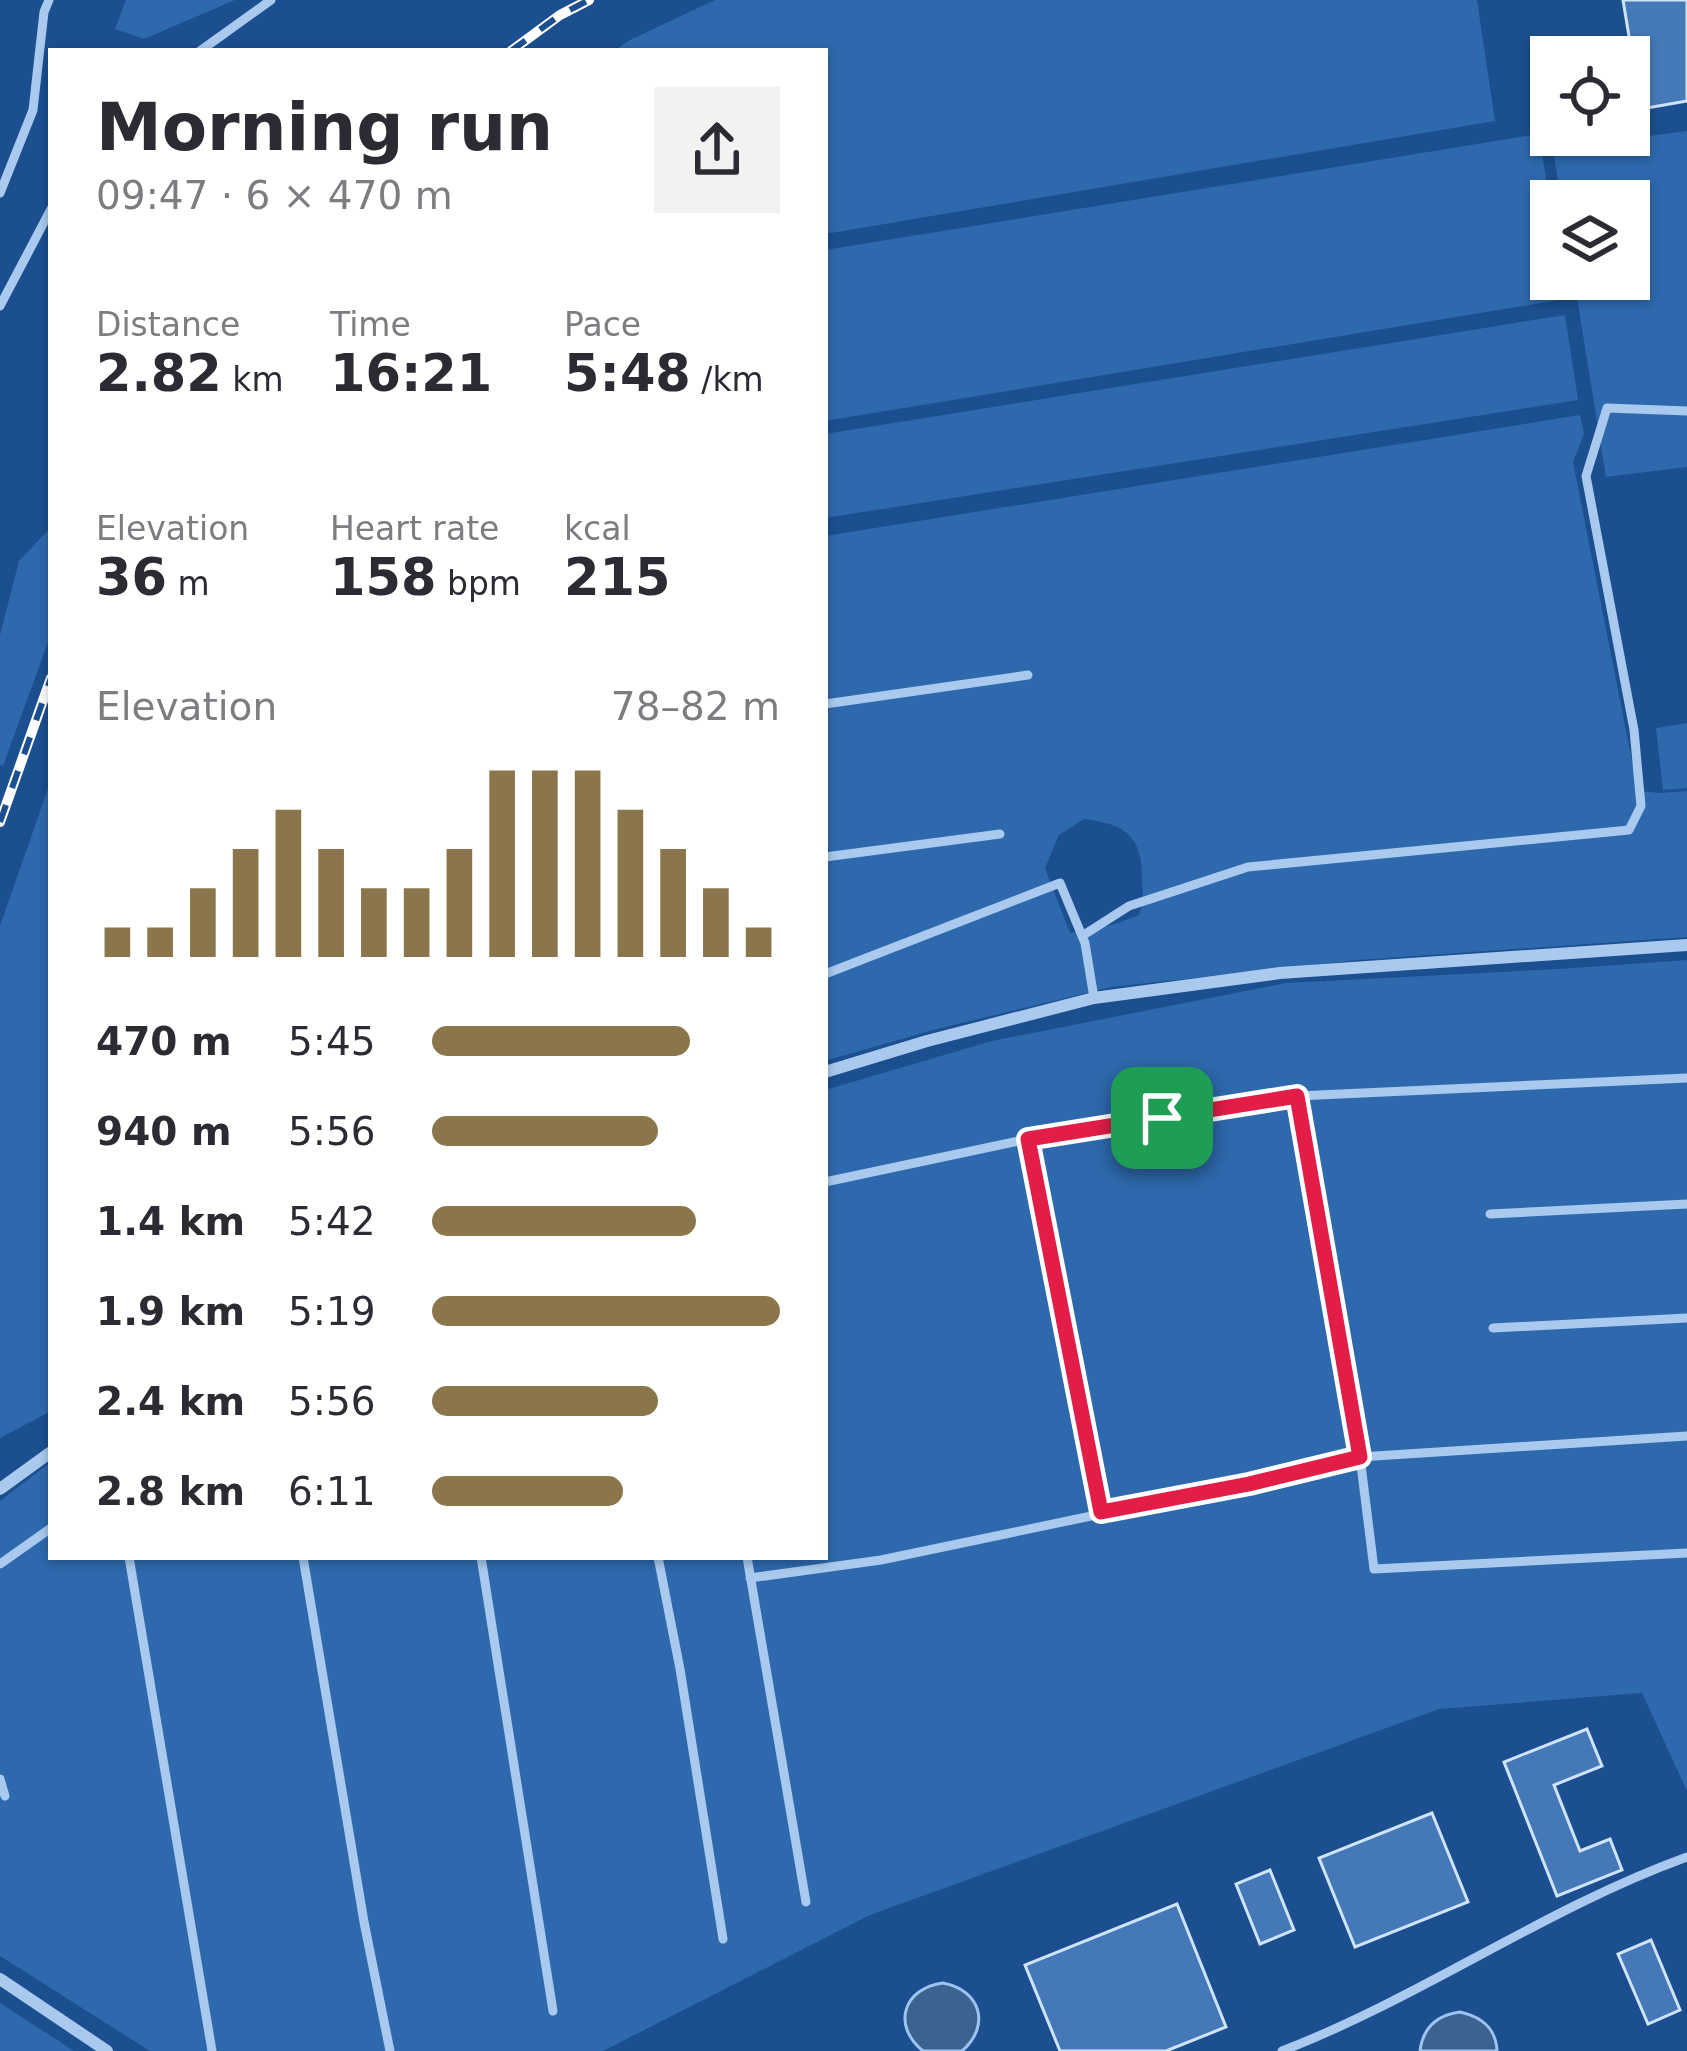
<!DOCTYPE html>
<html lang="en">
<head>
<meta charset="utf-8">
<style>
  body { margin:0; font-family:"DejaVu Sans",sans-serif; background:#f2f2f3; color:#2b2b33; height:100vh; display:flex; flex-direction:column; font-size:45px; white-space:nowrap }
  * { box-sizing:border-box; margin:0 }
  p { font-size:39px; color:#7c7c81 }
  .icon { flex:none; width:66px; height:66px; fill:none; stroke:currentColor; stroke-width:2; stroke-linecap:round; stroke-linejoin:round }
  .map { position:relative; flex:1; overflow:hidden }
  .sheet { position:absolute; left:48px; top:48px; width:780px; height:1512px; display:flex; flex-direction:column; background:#fff; border-radius:0px; box-shadow:0 3px 9px #0004 }
  .sheet>* { flex:none }
  .tools { position:absolute; left:1530px; top:36px; display:grid; gap:24px }
  .tools a { display:grid; place-items:center; width:120px; height:120px; border-radius:0px; background:#fff; box-shadow:0 3px 9px #0004; font-size:60px }
  .pin { position:absolute; display:grid; place-items:center; width:102px; height:102px; color:#fff; margin:-51px; border-radius:24px; box-shadow:0 6px 18px #0006 }
  .round { display:grid; place-items:center; flex:none; width:126px; height:126px; border-radius:0px; background:#f2f2f3 }
  .summary { display:flex; align-items:center; justify-content:space-between; height:204px; padding:0 48px }
  h1 { font-size:66px; font-weight:700; line-height:90px }
  .stats { display:grid; grid-template-columns:repeat(3,1fr); gap:18px; height:204px; padding:12px 48px }
  .stats div { display:grid; align-content:center }
  .stats b { font-size:51px; font-weight:700 }
  .stats small { font-size:33px; font-weight:400 }
  .stats p { font-size:33px }
  .chart { height:336px; padding:24px 48px }
  .chart p { display:flex; justify-content:space-between }
  .chart svg { width:100%; height:216px; margin-top:12px; stroke:#8a764a; stroke-width:6 }
  ul { padding:0 48px; list-style:none; font-size:39px }
  li { display:grid; grid-template-columns:192px 144px 1fr; align-items:center; height:90px }
  li i { height:30px; border-radius:15px; background:#8a764a }
  .map>svg:first-child { display:block }
  .green { fill:#2e69ad; fill-rule:evenodd }
  .water { fill:#3c6290; stroke:#9cc4f0; stroke-width:3 }
  .building { fill:#4478b7; stroke:#cfe3fa; stroke-width:3 }
  .lines { fill:none; stroke-linecap:round; stroke-linejoin:round }
  .service { stroke:#a9c9ee; stroke-width:9 }
  .minor { stroke:#a9c9ee; stroke-width:12 }
  .rail-casing { stroke:#fff; stroke-width:10 }
  .rail { stroke:#1b4f8f; stroke-width:6; stroke-dasharray:18; stroke-linecap:butt }
  .route-casing { stroke:#fff; stroke-width:24 }
  .route { stroke:#e11d48; stroke-width:15 }
</style>
</head>
<body>
<div class="map">
<svg width="1687" height="2051" viewBox="0 0 1687 2051">
  <rect width="100%" height="100%" fill="#1b4f8f"/>
  <path class="green" d="M 126,0 L 235,0 L 144,39 L 115,29 Z
    M 715,0 L 1477,0 L 1495,121 L 825,234 L 825,51 L 614,51 L 630,40 Z
    M 1687,131 L 1687,467 L 1606,477 L 1574,279 L 1629,279 L 1629,201 L 1561,201 L 1553,149 Z
    M 1539,134 L 1551,210 L 1551,279 L 1562,279 L 1565,299 L 825,421 L 825,250 Z
    M 1565,315 L 1578,400 L 825,518 L 825,434 Z
    M 1580,415 L 1584,434 L 1573,462 L 1638,791 L 1661,793 L 1687,791 L 1687,937 L 1359,960 L 1111,987 L 933,1030 L 825,1061 L 825,536 ZM 1084,819 C 1123,824 1141,834 1142,875 C 1142,891 1145,900 1139,915 L 1115,924 L 1070,933 L 1045,868 L 1059,835 Z
    M 51,527 L 51,634 L 3,766 L 0,765 L 0,635 L 19,561 Z
    M 1687,723 L 1687,788 L 1663,790 L 1656,728 Z
    M 51,780 L 51,1411 L 0,1438 L 0,926 Z
    M 1687,960 L 1687,1791 L 1642,1693 L 1439,1709 L 870,1915 L 603,2051 L 150,2051 L 0,1956 L 0,1501 L 51,1462 L 51,1557 L 825,1557 L 825,1090 L 992,1041 L 1286,983 L 1559,969 Z
    M 0,2003 L 74,2051 L 0,2051 Z"/>
  <path class="water" d="M 943,1983 C 981,1990 991,2026 962,2051 L 923,2051 C 891,2025 904,1988 943,1983 Z
    M 1460,2012 C 1482,2017 1496,2028 1497,2051 L 1420,2051 C 1423,2027 1437,2015 1460,2012 Z"/>
  <path class="building" d="M 1623,0 L 1687,0 L 1687,101 L 1641,109 Z
    M 1587,1729 L 1602,1766 L 1554,1785 L 1580,1851 L 1610,1839 L 1622,1870 L 1557,1896 L 1504,1762 Z
    M 1432,1813 L 1468,1902 L 1355,1947 L 1319,1858 Z
    M 1270,1870 L 1294,1930 L 1260,1944 L 1236,1884 Z
    M 1177,1904 L 1226,2027 L 1166,2051 L 1060,2051 L 1025,1965 Z
    M 1651,1940 L 1680,2010 L 1648,2024 L 1618,1954 Z"/>
  <g class="lines">
    <path class="service" d="M 200,51 L 271,0
      M 0,193 L 33,110 L 44,12 L 49,0
      M 0,306 L 51,209
      M 825,704 L 1028,675
      M 825,857 L 1000,834
      M 1082,936 L 1129,906 L 1248,867 L 1629,830 L 1641,806 L 1634,730 L 1586,476 L 1607,408 L 1687,411
      M 825,974 L 1060,883 L 1085,943 L 1094,998
      M 1297,1096 L 1360,1457 L 1374,1569 L 1687,1553
      M 1028,1139 L 1101,1512
      M 825,1182 L 1028,1139 L 1297,1096 L 1687,1078
      M 1490,1214 L 1687,1204
      M 1493,1328 L 1687,1318
      M 129,1557 L 212,2051
      M 303,1557 L 364,1922 L 390,2051
      M 481,1557 L 553,2011
      M 658,1557 L 680,1669 L 723,1939
      M 747,1557 L 806,1902
      M 0,1564 L 51,1528
      M 750,1578 L 881,1560 L 1249,1483 L 1360,1457 L 1687,1436
      M 0,1779 L 5,1796
      M 1282,2051 C 1422,1997 1546,1908 1687,1857"/>
    <path class="minor" d="M 825,1072 L 927,1041 L 1094,998 L 1280,973 L 1687,945
      M 0,1489 L 51,1452
      M 0,1979 L 107,2051"/>
    <g class="rail-casing">
      <path id="rail" d="M 511,51 L 560,15 L 589,0
        M 0,822 L 51,678"/>
    </g>
    <use href="#rail" class="rail"/>
  </g>
  <g class="lines">
    <g class="route-casing">
      <path id="route" d="M 1297,1096 L 1360,1457 L 1249,1484 L 1101,1512 L 1028,1139 Z"/>
    </g>
    <use href="#route" class="route"/>
  </g>
</svg>
<div class="tools">
<a><svg class="icon" aria-label="locate" viewBox="0 0 24 24"><circle cx="12" cy="12" r="6"/><path d="M12 2v4M12 18v4M2 12h4M18 12h4"/></svg></a>
<a><svg class="icon" aria-label="layers" viewBox="0 0 24 24"><path d="M12 4l9 5-9 5-9-5zM3 14l9 5 9-5"/></svg></a>
</div>
<div class="pin" style="left:1162px;top:1118px;background:#1e9e55"><svg class="icon" aria-label="arrive" viewBox="0 0 24 24"><path d="M6 21V4h12l-3 4 3 4H6"/></svg></div>
<section class="sheet">
<div class="summary"><div><h1>Morning run</h1><p>09:47 · 6 × 470 m</p></div><a class="round"><svg class="icon" aria-label="share" viewBox="0 0 24 24"><path d="M12 15V3M7 8l5-5 5 5M5 13v7h14v-7"/></svg></a></div>
<div class="stats">
<div><p>Distance</p><b>2.82<small> km</small></b></div>
<div><p>Time</p><b>16:21</b></div>
<div><p>Pace</p><b>5:48<small> /km</small></b></div>
</div>
<div class="stats">
<div><p>Elevation</p><b>36<small> m</small></b></div>
<div><p>Heart rate</p><b>158<small> bpm</small></b></div>
<div><p>kcal</p><b>215</b></div>
</div>
<div class="chart"><p><span>Elevation</span>78–82 m</p>
<svg viewBox="0 0 160 44" preserveAspectRatio="none"><path d="M5 44V38M15 44V38M25 44V30M35 44V22M45 44V14M55 44V22M65 44V30M75 44V30M85 44V22M95 44V6M105 44V6M115 44V6M125 44V14M135 44V22M145 44V30M155 44V38"/></svg>
</div>
<ul>
<li><b>470 m</b>5:45<i style="width:74%"></i></li>
<li><b>940 m</b>5:56<i style="width:65%"></i></li>
<li><b>1.4 km</b>5:42<i style="width:76%"></i></li>
<li><b>1.9 km</b>5:19<i style="width:100%"></i></li>
<li><b>2.4 km</b>5:56<i style="width:65%"></i></li>
<li><b>2.8 km</b>6:11<i style="width:55%"></i></li>
</ul>
</section>
</div>
</body>
</html>
